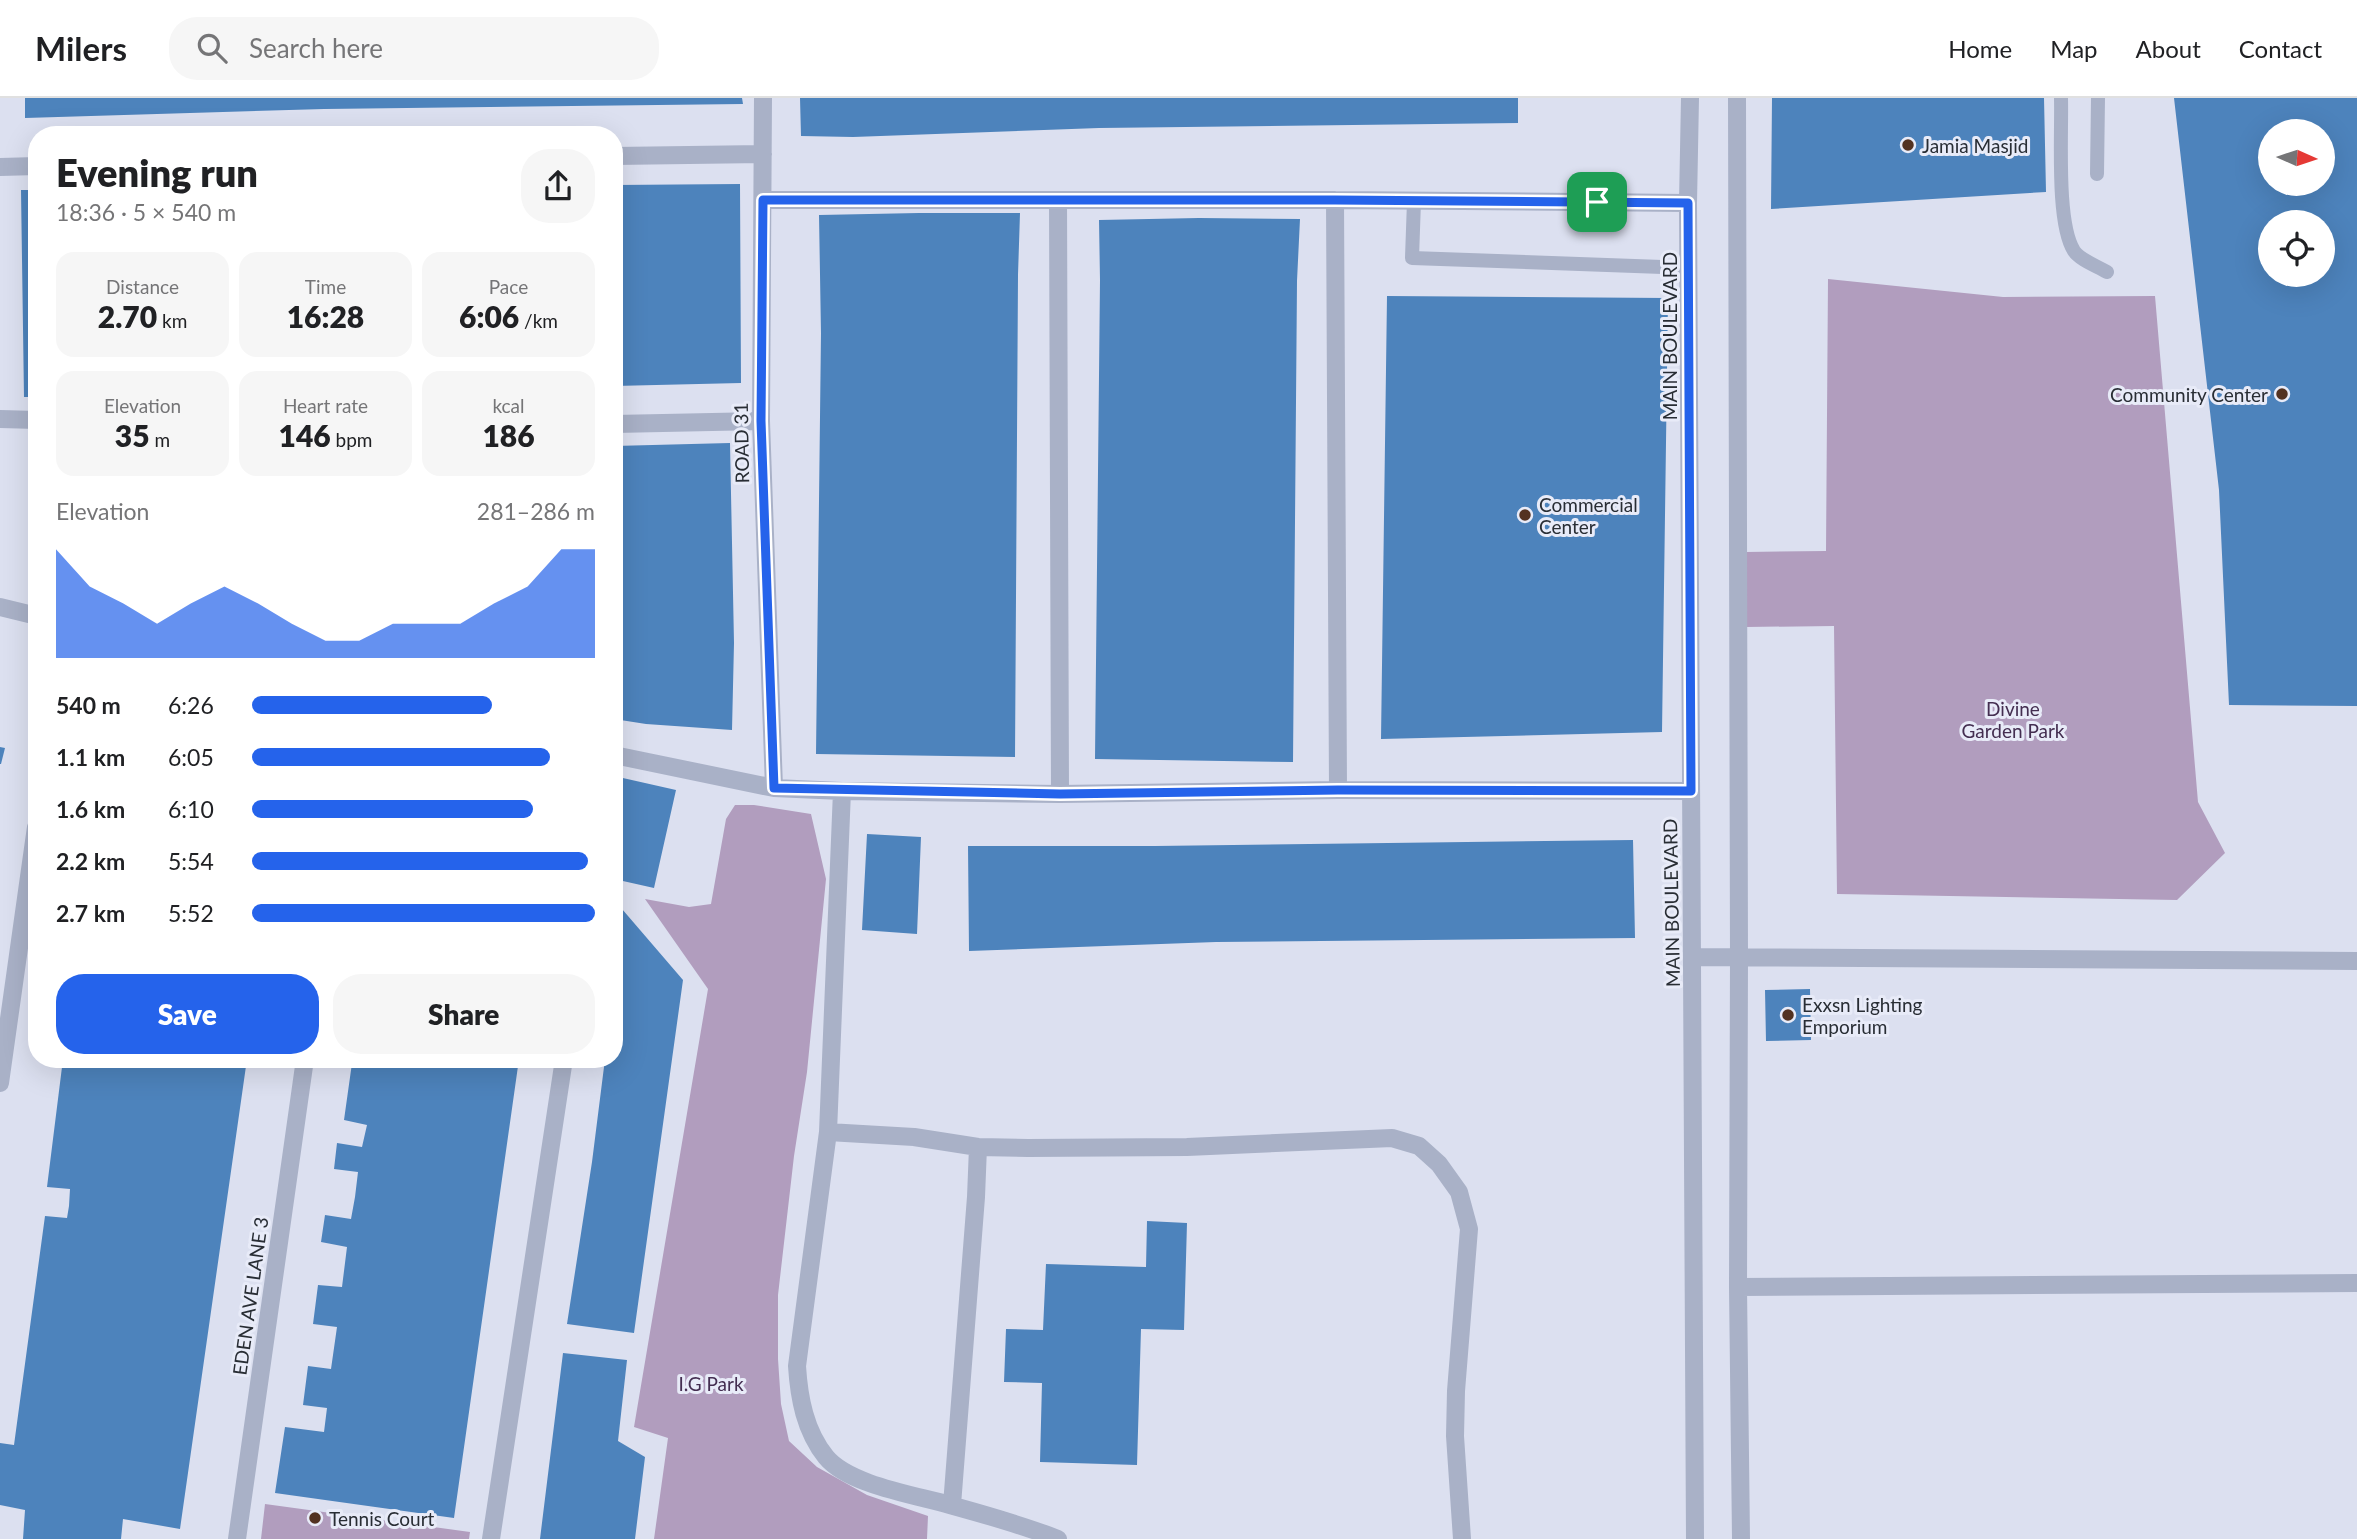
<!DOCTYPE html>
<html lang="en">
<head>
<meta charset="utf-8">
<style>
  body { margin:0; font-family:Lato,sans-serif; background:#f6f6f6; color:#202124; height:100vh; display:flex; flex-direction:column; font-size:26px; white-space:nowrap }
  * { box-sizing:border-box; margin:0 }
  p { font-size:23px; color:#757577 }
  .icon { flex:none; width:38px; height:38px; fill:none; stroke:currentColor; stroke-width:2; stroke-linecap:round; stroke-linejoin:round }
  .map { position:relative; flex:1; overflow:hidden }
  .sheet { position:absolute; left:28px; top:28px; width:595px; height:942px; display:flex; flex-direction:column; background:#fff; border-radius:28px; box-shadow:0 7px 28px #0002 }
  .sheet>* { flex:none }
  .needle { width:46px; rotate:93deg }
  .controls { position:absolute; left:2258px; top:21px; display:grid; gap:14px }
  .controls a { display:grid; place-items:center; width:77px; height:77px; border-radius:50%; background:#fff; box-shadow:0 7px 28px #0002; font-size:35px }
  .pin { position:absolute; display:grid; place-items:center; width:60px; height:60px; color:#fff; margin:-30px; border-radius:14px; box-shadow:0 4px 10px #0006 }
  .round { display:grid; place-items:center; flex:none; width:74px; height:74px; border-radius:28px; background:#f6f6f6 }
  .overview { display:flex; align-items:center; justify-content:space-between; height:119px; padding:0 28px }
  h1 { font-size:38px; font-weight:800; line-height:52px }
  .metrics { display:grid; grid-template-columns:repeat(3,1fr); gap:10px; height:119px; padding:7px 28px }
  .metrics div { display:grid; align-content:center; border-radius:18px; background:#f6f6f6; text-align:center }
  .metrics b { font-size:30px; font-weight:800 }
  .metrics small { font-size:19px; font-weight:400 }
  .metrics p { font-size:19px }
  .chart { height:196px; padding:14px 28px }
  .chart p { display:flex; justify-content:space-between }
  .chart svg { width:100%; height:126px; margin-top:7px; fill:#2563eb; opacity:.7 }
  .cta { display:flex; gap:14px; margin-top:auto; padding:14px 28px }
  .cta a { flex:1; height:80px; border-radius:28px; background:#2563eb; color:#fff; font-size:28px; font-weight:800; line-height:80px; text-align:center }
  .cta a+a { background:#f6f6f6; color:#202124 }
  ul { padding:0 28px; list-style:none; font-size:23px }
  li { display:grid; grid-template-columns:112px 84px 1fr; align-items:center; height:52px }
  li i { height:18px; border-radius:9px; background:#2563eb }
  header { display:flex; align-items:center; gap:42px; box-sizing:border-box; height:98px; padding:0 35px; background:#fff; border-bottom:2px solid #e0e0e0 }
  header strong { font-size:33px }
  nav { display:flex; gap:38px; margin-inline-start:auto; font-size:24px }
  .search { width:490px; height:63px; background:#f6f6f6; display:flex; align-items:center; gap:18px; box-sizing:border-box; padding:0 24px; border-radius:28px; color:#757577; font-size:26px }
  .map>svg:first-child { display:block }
  .green { fill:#b19dbe }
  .building { fill:#4d83bc; fill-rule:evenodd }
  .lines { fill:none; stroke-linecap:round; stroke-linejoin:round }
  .service { stroke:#a9b1c7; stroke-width:14 }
  .minor { stroke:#a9b1c7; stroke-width:18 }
  .route-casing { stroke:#fff; stroke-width:14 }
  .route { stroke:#2563eb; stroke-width:9 }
  .poi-dot { fill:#533221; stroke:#e8ebf8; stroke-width:2.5 }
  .labels { text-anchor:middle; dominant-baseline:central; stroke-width:6; stroke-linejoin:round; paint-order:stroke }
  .poi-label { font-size:19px; fill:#282d34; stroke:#e8ebf8; text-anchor:start }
  .street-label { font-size:19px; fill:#282d34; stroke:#e8ebf8 }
  .park-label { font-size:19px; fill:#442e51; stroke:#e8ebf8 }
</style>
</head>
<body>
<header>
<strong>Milers</strong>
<div class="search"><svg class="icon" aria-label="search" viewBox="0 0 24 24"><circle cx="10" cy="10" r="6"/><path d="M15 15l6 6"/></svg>Search here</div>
<nav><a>Home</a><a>Map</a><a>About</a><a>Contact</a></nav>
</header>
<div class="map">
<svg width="2357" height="1441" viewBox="0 0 2357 1441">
  <rect width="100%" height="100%" fill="#dce0f0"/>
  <path class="green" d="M 1828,181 L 2003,199 L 2155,198 L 2198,704 L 2225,755 L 2177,802 L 1837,796 L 1834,528 L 1746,529 L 1746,454 L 1826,453 Z
    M 735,707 L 754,707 L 811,716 L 826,781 L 807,974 L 794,1058 L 778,1197 L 778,1261 L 781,1306 L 789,1343 L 817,1369 L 867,1397 L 928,1418 L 927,1441 L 654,1441 L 668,1340 L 634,1329 L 708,891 L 645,801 L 689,809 L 711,806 L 726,721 Z
    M 265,1406 L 470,1434 L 469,1441 L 261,1441 Z"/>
  <path class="building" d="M 25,0 L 742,0 L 743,6 L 324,11 L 25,20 Z
    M 800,0 L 1518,0 L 1518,25 L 1099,30 L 853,39 L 801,38 Z
    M 1772,0 L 2044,0 L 2046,94 L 1771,111 Z
    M 2174,0 L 2357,0 L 2357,608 L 2229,607 L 2219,392 ZM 2270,33 L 2322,33 L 2322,86 L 2270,86 ZM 2270,124 L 2322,124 L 2322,177 L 2270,177 Z
    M 740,86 L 741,285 L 614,288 L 614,87 Z
    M 21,92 L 37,92 L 37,299 L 24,299 Z
    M 919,115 L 1020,115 L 1018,177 L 1015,659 L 816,656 L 821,235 L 819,117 Z
    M 1199,120 L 1300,121 L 1297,183 L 1293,664 L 1095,661 L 1100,182 L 1099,122 Z
    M 1387,198 L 1668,200 L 1662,634 L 1381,641 Z
    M 730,345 L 734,545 L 732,632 L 646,626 L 614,621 L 614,348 Z
    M 0,649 L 5,650 L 1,666 L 0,666 Z
    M 614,678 L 676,692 L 654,790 L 614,781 Z
    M 867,736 L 921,739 L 917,836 L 862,832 Z
    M 1633,742 L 1635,840 L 1216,844 L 969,853 L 968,748 L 1155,748 Z
    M 622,811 L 683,882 L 634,1235 L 567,1226 L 592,1064 L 605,961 L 614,961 L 614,878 Z
    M 1810,891 L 1811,942 L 1766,943 L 1765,892 Z
    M 63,961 L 247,961 L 180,1431 L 123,1421 L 121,1441 L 23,1441 L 25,1412 L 0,1407 L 0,1345 L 14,1347 L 45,1118 L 67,1120 L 69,1108 L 70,1091 L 47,1089 Z
    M 378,961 L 519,961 L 454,1420 L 275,1395 L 285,1329 L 324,1334 L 327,1310 L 303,1307 L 308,1268 L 331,1271 L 337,1229 L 313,1226 L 318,1187 L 342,1189 L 347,1149 L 321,1144 L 325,1117 L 351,1121 L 355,1099 L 358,1074 L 334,1071 L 337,1045 L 362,1049 L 367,1027 L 344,1022 L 352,965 L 377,968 Z
    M 1147,1123 L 1187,1125 L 1184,1232 L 1141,1231 L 1137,1367 L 1040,1364 L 1042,1285 L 1004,1284 L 1006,1231 L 1043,1232 L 1046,1166 L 1146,1169 Z
    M 563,1255 L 627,1262 L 618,1343 L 645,1359 L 635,1441 L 540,1441 Z"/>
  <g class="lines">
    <path class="service" d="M 2061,0 C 2062,36 2056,125 2074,153 C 2080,162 2097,168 2107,174
      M 2097,76 L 2098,0
      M 1414,103 L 1412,160 L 1690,170"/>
    <path class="minor" d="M 763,0 L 761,323 L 774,690
      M 1690,0 L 1688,105 L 1695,1441
      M 1737,0 L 1739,861 L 1738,1189 L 1741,1441
      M 614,58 L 763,56
      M 0,69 L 37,68
      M 763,102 L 1335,102 L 1688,105
      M 1058,102 L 1060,696
      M 1335,102 L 1338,692
      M 0,321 L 37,322
      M 614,326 L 761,323
      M 0,509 L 37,518
      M 614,657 L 774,690 L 842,693 L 1060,696 L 1338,692 L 1691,693
      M 842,693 L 828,1034 L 797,1268 C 799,1300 805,1333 826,1359 C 849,1387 915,1397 950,1407 C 986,1417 1023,1427 1058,1441
      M 1693,859 L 2357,863
      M 0,985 L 36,729
      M 828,1034 L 914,1039 L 978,1049 L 1028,1050 L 1187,1049 L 1392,1040 L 1419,1048 L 1439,1066 L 1459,1094 L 1469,1131 L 1456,1293 L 1455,1338 L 1462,1441
      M 1738,1189 L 2357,1185
      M 952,1407 L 976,1099 L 978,1049
      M 237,1441 L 305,961
      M 491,1441 L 564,961"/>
  </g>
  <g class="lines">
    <g class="route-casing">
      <path id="route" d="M 763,102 L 1335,102 L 1688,105 L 1691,693 L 1338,692 L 1060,696 L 774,690 L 761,323 Z"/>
    </g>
    <use href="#route" class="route"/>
  </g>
  <g class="poi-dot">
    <circle cx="1908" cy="47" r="7"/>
    <circle cx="2282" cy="296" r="7"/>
    <circle cx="1525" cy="417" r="7"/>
    <circle cx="1788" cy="917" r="7"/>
    <circle cx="315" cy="1420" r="7"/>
  </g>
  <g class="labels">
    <g class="poi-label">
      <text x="1922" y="47">Jamia Masjid</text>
      <text x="2268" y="296" text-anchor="end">Community Center</text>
      <text x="1539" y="406">Commercial<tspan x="1539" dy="22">Center</tspan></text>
      <text x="1802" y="906">Exxsn Lighting<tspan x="1802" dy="22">Emporium</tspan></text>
      <text x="329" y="1420">Tennis Court</text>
    </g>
    <g class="street-label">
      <text transform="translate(1669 238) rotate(-90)">MAIN BOULEVARD</text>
      <text transform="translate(741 345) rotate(-91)">ROAD 31</text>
      <text transform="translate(1671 805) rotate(-91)">MAIN BOULEVARD</text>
      <text transform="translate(250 1198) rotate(-82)">EDEN AVE LANE 3</text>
    </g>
    <g class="park-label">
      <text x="2013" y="610">Divine<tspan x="2013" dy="22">Garden Park</tspan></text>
      <text x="711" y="1285">I.G Park</text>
    </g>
  </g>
</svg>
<div class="controls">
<a><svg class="needle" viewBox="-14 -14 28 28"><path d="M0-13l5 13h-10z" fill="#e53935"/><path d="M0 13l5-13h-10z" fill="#757577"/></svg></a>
<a><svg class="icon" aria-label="locate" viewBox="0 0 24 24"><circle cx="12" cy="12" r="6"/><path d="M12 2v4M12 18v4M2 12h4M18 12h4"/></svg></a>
</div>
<div class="pin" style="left:1597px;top:104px;background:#1e9e55"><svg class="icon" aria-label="arrive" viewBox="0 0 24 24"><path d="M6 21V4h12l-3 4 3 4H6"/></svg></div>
<section class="sheet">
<div class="overview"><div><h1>Evening run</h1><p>18:36 · 5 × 540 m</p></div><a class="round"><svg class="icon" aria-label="share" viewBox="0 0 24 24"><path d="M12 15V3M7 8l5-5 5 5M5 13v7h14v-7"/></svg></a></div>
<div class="metrics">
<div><p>Distance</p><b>2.70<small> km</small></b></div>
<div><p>Time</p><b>16:28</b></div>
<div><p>Pace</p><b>6:06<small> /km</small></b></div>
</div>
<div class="metrics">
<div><p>Elevation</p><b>35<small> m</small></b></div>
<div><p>Heart rate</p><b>146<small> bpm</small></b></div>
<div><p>kcal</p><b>186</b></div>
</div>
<div class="chart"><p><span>Elevation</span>281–286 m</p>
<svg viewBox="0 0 160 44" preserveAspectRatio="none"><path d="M0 44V6L10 19L20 25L30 32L40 25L50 19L60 25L70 32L80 38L90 38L100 32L110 32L120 32L130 25L140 19L150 6L160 6V44z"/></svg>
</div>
<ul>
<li><b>540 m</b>6:26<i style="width:70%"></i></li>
<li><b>1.1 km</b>6:05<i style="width:87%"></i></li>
<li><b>1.6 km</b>6:10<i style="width:82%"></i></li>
<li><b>2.2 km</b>5:54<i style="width:98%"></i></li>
<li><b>2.7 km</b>5:52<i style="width:100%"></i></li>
</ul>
<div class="cta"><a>Save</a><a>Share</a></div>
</section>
</div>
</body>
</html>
